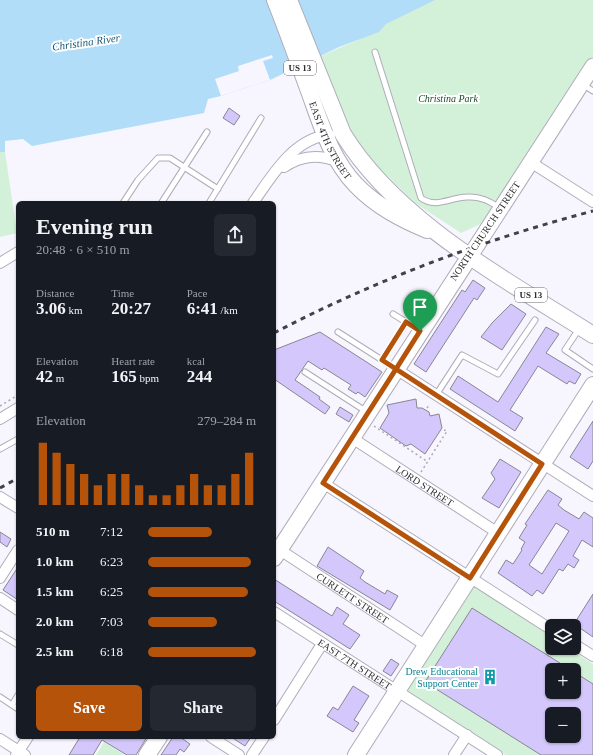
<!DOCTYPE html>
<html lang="en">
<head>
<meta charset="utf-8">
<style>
  body { margin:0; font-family:Georgia,serif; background:#242831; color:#f1f3f6; height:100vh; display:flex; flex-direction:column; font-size:15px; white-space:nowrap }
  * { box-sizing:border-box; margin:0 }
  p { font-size:13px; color:#9ea1a6 }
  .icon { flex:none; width:22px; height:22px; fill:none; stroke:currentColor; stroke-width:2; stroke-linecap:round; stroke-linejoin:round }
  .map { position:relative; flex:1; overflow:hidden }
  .details { position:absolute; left:16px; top:201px; width:260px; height:538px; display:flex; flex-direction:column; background:#171b24; border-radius:6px; box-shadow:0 1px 3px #0004 }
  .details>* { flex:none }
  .fabs { position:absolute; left:545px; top:619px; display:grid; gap:8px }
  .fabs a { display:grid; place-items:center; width:36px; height:36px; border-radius:6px; background:#171b24; box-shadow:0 1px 3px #0004; font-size:20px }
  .pin { position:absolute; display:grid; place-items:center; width:34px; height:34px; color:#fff; margin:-41px -17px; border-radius:50% 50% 50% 0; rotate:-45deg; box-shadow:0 0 4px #0007 }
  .pin .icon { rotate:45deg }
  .round { display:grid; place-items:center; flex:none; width:42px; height:42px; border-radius:6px; background:#242831 }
  .headline { display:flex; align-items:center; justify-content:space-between; height:68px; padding:0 20px }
  h1 { font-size:22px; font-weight:600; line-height:30px }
  .stats { display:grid; grid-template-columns:repeat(3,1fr); gap:6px; height:68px; padding:4px 20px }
  .stats div { display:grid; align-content:center }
  .stats b { font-size:17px; font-weight:600 }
  .stats small { font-size:11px; font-weight:400 }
  .stats p { font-size:11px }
  .chart { height:112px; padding:8px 20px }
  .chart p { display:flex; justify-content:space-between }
  .chart svg { width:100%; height:72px; margin-top:4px; stroke:#b45309; stroke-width:6 }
  .button { display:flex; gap:8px; margin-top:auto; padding:8px 20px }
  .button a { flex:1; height:46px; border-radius:6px; background:#b45309; color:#fff; font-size:16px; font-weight:600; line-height:46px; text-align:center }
  .button a+a { background:#242831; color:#f1f3f6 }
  ul { padding:0 20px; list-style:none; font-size:13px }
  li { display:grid; grid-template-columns:64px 48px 1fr; align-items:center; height:30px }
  li i { height:10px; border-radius:5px; background:#b45309 }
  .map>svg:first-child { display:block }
  .green { fill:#d3f1d8; fill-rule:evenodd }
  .water { fill:#b1ddf9 }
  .pier { fill:#f7f5fe }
  .building { fill:#d4c7fc; stroke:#898694; fill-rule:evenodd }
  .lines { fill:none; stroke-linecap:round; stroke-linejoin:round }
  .lane-casing { stroke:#afacba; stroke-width:7 }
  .street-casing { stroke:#afacba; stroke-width:12 }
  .secondary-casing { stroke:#afacba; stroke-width:17 }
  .primary-casing { stroke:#afacba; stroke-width:18 }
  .path { stroke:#aba9b1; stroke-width:1.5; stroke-dasharray:2 3; stroke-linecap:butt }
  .lane { stroke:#fff; stroke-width:5 }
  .street { stroke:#fff; stroke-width:10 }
  .secondary { stroke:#fff; stroke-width:15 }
  .primary { stroke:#fff; stroke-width:16 }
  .rail { stroke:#434148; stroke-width:3; stroke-dasharray:5 5; stroke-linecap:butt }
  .route-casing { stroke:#fff; stroke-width:8 }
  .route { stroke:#b45309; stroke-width:5 }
  .labels { text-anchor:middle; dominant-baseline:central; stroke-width:4; stroke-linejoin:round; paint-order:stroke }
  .shield { fill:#fff; stroke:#6d6b70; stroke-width:1 }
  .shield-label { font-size:9px; font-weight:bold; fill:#2e2c32 }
  .park-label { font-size:10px; font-style:italic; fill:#164b26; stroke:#fff }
  .street-label { font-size:10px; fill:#2e2c32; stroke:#fff }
  .culture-label { font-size:10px; fill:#0d838f; stroke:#fff; text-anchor:end }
  .water-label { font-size:11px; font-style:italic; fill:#18597a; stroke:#fff }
</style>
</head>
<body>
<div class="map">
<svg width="593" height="755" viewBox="0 0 593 755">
  <rect width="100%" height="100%" fill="#f7f5fe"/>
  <path class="green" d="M 422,0 L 593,0 L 593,56 L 487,221 L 461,233 L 415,203 L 371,160 L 341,117 L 318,57 L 358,40 Z
    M 0,152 L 5,152 L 17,233 L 0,237 Z
    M 471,584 L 552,637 L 552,648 L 568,648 L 593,664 L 593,688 L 574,714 L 552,714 L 552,736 L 549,755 L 506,755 L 404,689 ZM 552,670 L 574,670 L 574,692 L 552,692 Z
    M 104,742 L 125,755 L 96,755 Z"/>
  <path class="water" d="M 0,0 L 435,0 L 386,24 L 379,32 L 339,47 L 270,80 L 221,96 L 208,99 L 204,113 L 32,146 L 23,139 L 5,141 L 5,152 L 0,152 Z"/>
  <path class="pier" d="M 272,55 L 273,58 L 263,61 L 270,80 L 221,96 L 215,79 L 239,71 L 238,66 Z"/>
  <path class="building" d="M 229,108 L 240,116 L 234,125 L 223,118 Z
    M 473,280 L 485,288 L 477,300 L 474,298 L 426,372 L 414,364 L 462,290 L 465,292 Z
    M 511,304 L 526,314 L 502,350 L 481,337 L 492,323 Z
    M 546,327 L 559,334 L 546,353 L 581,374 L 575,384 L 569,381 L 567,384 L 538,366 L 510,410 L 523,418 L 515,431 L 450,389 L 458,376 L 498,402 Z
    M 320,332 L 382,372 L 365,397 L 358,392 L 356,394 L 348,389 L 351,385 L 324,368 L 322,370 L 308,361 L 295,380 L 320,397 L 319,399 L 330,407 L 325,414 L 274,379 L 274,350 Z
    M 416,399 L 417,408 L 422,408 L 429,412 L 430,416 L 439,414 L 442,428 L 425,454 L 411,444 L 406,446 L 380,428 L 389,413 L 387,405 Z
    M 340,407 L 353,415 L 349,422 L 336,414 Z
    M 593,421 L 593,461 L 588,469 L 570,457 Z
    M 500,459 L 521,472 L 499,508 L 482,498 L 495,479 L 491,473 Z
    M 548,490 L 562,499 L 558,505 L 564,510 L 579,519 L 584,512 L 593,518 L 593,547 L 582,540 L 573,556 L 579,560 L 574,568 L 568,564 L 563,571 L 559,569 L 543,594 L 537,590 L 532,596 L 498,573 L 506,560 L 513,564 L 522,550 L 521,549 L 525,542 L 519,538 L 527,525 L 525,524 ZM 556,523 L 569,531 L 542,574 L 529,565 Z
    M 0,532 L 11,539 L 7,547 L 0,542 Z
    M 328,547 L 364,571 L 360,578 L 365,582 L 385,594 L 387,590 L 398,596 L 390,610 L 317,566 Z
    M 18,567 L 18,600 L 3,590 Z
    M 274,579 L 332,616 L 337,607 L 349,615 L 343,624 L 360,635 L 350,649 L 274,601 Z
    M 593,594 L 593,637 L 574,624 Z
    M 472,608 L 571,670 L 552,670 L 552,692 L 574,692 L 574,672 L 593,684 L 593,755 L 541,755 L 425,682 ZM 552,714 L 574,714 L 574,736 L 552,736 Z
    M 391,659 L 399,664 L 391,676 L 383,671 Z
    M 353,686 L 369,696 L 354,720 L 359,723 L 353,732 L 327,716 L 333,707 L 338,710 Z
    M 80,737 L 147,737 L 136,755 L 127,755 L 102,740 L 93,755 L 69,755 Z
    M 173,737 L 180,737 L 190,744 L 184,752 L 180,749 L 176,755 L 161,755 Z
    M 231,737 L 251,737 L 245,746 Z"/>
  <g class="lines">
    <g class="lane-casing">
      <path id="lane" d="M 375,52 L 421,198 C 436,209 451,197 467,197 C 480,196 489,201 500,208
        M 582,84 L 593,91
        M 162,202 L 207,132
        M 123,203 L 138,180 L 158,158 L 170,158 L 218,189
        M 209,203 L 261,118
        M 393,314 L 419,330
        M 579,329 L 565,350 L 593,369
        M 338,332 L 382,360
        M 395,369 L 382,360 L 406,323
        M 305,372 L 367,412
        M 436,395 L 462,355 L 498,374 L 535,320
        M 0,449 L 18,439
        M 0,634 L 18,645
        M 0,697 L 18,709
        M 12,705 L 18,695"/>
    </g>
    <g class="street-casing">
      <g id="street">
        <path d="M 532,163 L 593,202"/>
        <path d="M 284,167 C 302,155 319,154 339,162"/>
        <path d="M 253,203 C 271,177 294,137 330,135"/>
        <path d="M 0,263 L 18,252"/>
        <path d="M 396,369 L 593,496"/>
        <path d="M 0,419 L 18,408"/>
        <path id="s1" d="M 352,438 L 498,533"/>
        <path d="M 323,483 L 552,630"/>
        <path d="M 0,497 L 18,508"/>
        <path id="s2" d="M 280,550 L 425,645"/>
        <path d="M 0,578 L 18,550"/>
        <path d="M 0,598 L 18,610"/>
        <path id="s3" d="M 274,612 L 497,755"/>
        <path d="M 574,644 L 593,656"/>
        <path d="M 274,720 L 322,644"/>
        <path d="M 211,737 L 239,755"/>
        <path d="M 0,739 L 25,755"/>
        <path d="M 16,755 L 28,737"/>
        <path d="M 252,755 L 264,737"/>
        <path d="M 454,755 L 467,735"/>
      </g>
    </g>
    <g class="secondary-casing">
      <path id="secondary" d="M 470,256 L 593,66"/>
    </g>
    <g class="primary-casing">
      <g id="primary">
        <path id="s4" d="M 275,0 C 287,30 298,61 309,91 C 321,124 331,159 356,185 C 376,206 401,219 427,230"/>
        <path d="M 289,0 L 343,134 C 397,222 507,280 593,335"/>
        <path d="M 274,558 L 470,256"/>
        <path d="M 147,755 L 159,737"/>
        <path d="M 356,755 L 593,385"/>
      </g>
    </g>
    <path class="path" d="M 0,406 L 18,395
      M 427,408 L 430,404
      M 374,426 L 428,462
      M 421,472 L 447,431 L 444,430"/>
    <use href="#lane" class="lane"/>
    <use href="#street" class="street"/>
    <use href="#secondary" class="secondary"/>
    <use href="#primary" class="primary"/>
    <path class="rail" d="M 274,333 C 375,280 483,240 593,211
      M 0,488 L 18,478"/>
  </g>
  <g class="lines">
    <g class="route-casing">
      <path id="route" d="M 420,331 L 396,369 L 542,464 L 470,578 L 323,483 L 396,369 L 382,360 L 406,322 L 420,331"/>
    </g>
    <use href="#route" class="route"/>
  </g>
  <defs>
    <g id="building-bare" transform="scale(1.2)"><path d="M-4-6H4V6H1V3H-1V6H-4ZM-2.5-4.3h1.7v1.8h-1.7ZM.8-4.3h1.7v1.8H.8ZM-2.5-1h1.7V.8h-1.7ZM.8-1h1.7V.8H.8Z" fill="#0f9aa8" stroke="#fff" stroke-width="2.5" paint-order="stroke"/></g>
  </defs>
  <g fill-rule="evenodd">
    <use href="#building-bare" x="490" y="677"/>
  </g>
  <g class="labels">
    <g class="shield">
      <rect x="284" y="61" width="32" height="14" rx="3"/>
      <rect x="515" y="288" width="32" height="14" rx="3"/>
    </g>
    <g class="shield-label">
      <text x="300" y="68">US 13</text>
      <text x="531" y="295">US 13</text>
    </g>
    <g class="park-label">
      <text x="448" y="98">Christina Park</text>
    </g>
    <g class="street-label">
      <text stroke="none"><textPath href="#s4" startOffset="151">EAST 4TH STREET</textPath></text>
      <text transform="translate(485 231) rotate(-56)">NORTH CHURCH STREET</text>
      <text stroke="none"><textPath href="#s1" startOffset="87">LORD STREET</textPath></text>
      <text stroke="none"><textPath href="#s2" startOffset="87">CURLETT STREET</textPath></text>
      <text stroke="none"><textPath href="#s3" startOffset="96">EAST 7TH STREET</textPath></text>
    </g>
    <g class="culture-label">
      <text x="478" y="671">Drew Educational<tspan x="478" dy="12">Support Center</tspan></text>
    </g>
    <g class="water-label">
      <text transform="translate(86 42) rotate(-8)">Christina River</text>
    </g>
  </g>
</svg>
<div class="fabs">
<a><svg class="icon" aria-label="layers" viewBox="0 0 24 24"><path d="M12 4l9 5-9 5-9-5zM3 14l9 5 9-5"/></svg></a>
<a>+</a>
<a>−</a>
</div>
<div class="pin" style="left:420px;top:331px;background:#1e9e55"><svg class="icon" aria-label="arrive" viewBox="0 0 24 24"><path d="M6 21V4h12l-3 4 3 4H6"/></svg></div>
<section class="details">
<div class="headline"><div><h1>Evening run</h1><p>20:48 · 6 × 510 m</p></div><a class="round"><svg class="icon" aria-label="share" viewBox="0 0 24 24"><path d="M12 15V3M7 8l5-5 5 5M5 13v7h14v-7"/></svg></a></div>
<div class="stats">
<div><p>Distance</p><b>3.06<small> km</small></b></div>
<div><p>Time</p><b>20:27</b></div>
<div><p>Pace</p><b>6:41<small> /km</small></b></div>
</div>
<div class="stats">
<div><p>Elevation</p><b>42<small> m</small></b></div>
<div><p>Heart rate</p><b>165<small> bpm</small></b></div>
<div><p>kcal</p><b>244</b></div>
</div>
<div class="chart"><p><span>Elevation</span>279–284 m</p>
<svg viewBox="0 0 160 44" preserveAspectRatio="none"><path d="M5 44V6M15 44V12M25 44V19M35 44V25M45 44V32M55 44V25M65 44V25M75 44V32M85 44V38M95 44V38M105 44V32M115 44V25M125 44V32M135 44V32M145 44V25M155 44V12"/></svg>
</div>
<ul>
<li><b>510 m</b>7:12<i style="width:59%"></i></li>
<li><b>1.0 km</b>6:23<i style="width:95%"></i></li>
<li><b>1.5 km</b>6:25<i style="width:93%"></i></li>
<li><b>2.0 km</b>7:03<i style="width:64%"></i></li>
<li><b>2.5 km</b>6:18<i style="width:100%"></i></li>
</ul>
<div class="button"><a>Save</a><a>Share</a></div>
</section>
</div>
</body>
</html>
